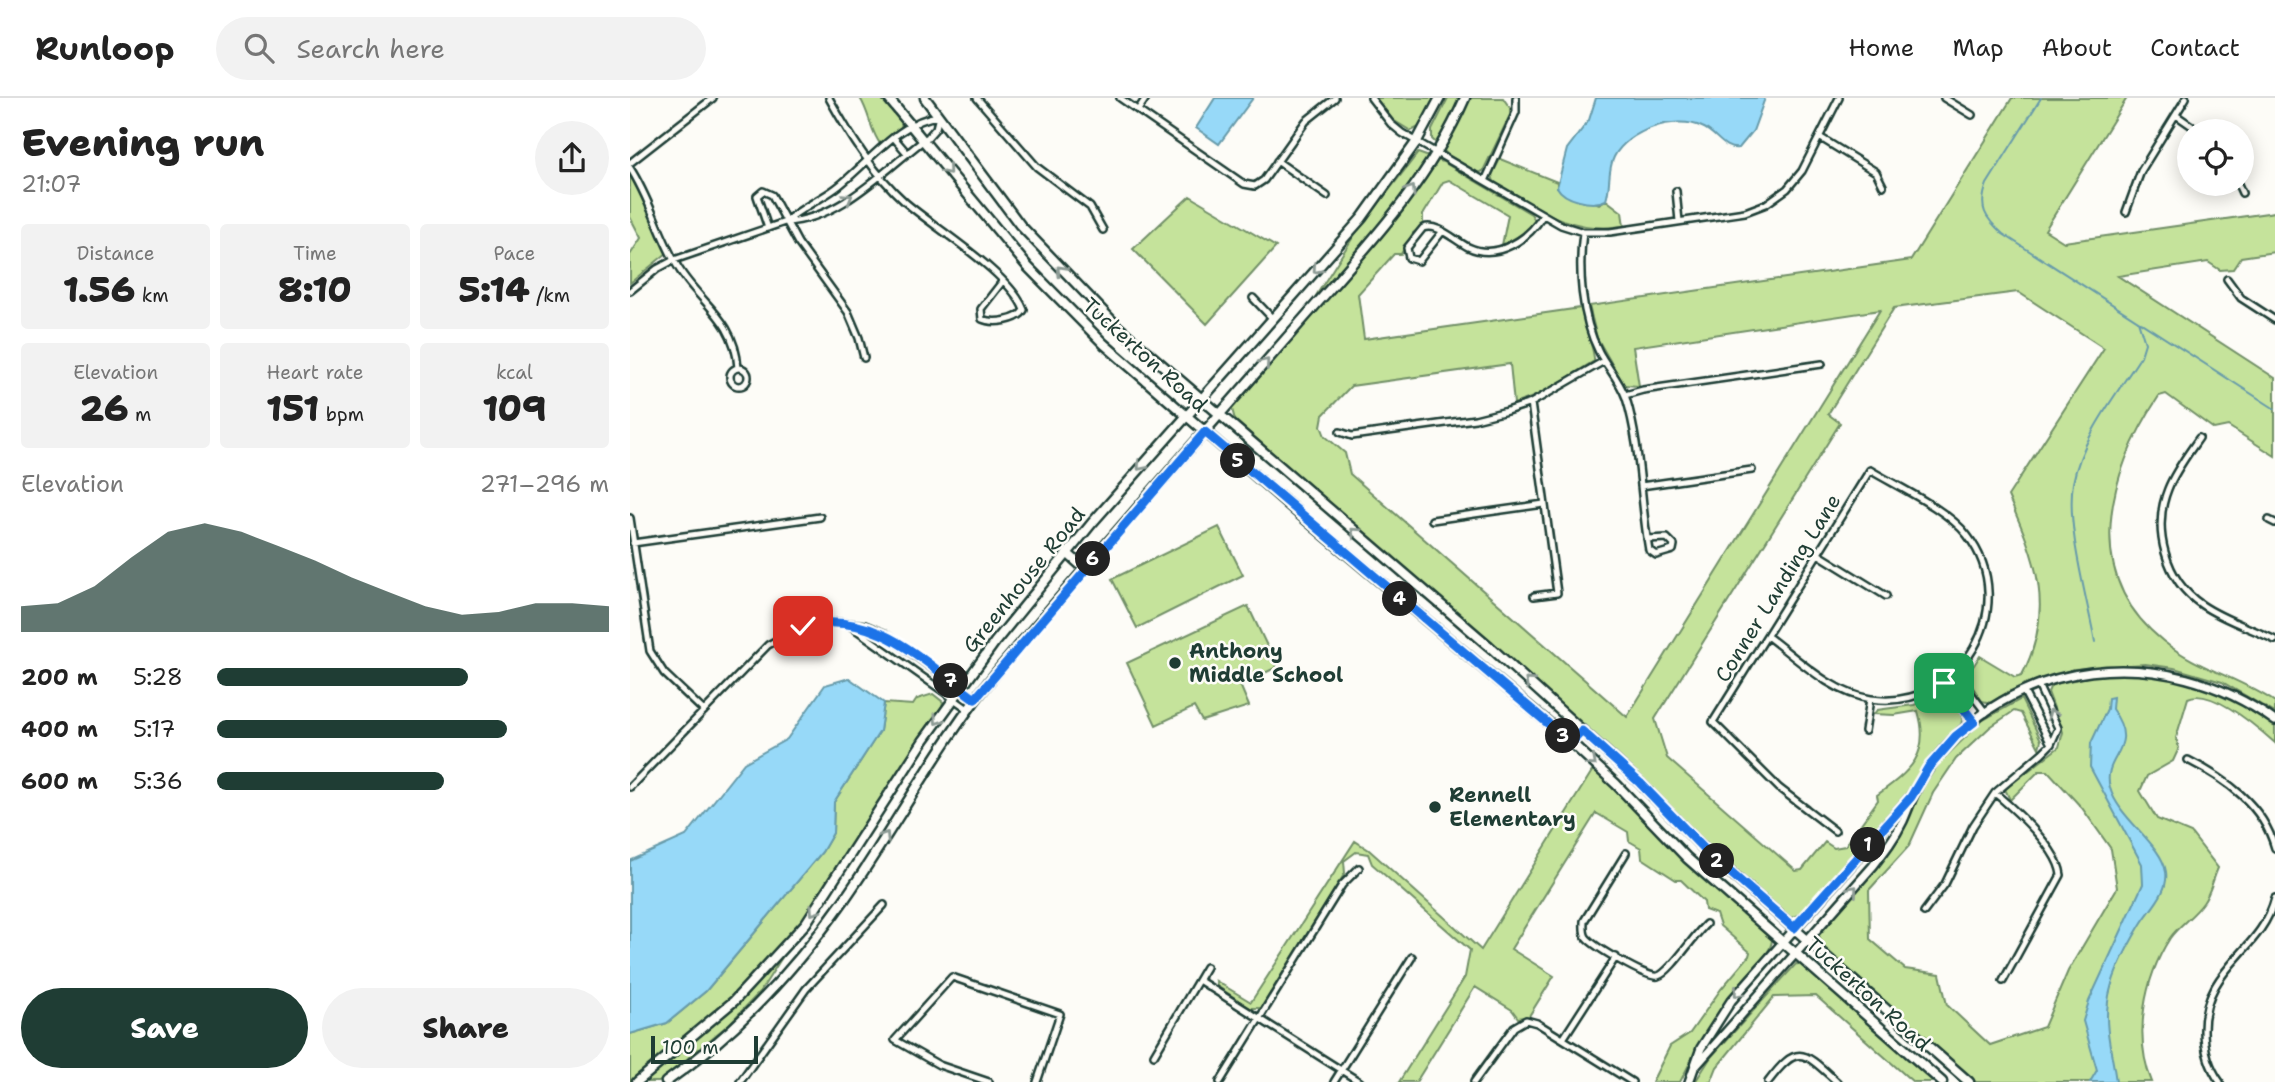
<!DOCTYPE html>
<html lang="en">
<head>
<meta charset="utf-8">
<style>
  body { margin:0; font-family:"Shantell Sans",sans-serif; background:#f2f2f2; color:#222; height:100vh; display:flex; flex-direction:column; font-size:26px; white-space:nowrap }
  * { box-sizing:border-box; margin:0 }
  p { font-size:23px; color:#767676 }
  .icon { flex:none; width:38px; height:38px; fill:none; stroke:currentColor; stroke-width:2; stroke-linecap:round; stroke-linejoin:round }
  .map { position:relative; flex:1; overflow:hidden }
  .drawer { display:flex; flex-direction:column; background:#fff; width:630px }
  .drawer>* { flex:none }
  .tools { position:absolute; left:1547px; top:21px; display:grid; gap:14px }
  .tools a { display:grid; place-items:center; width:77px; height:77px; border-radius:50%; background:#fff; box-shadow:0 4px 18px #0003; font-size:35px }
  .scale { position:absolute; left:21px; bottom:18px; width:107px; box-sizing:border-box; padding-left:7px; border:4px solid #1f3d34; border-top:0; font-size:19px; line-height:24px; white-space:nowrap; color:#1f3d34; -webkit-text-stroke:5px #fdfcf7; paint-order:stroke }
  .pin { position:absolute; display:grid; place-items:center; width:60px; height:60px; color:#fff; margin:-30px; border-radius:14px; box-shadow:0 4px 10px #0006 }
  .km { position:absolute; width:35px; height:35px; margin:-18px; border-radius:50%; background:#222; color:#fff; font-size:19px; line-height:35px; text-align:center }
  .round { display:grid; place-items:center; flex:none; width:74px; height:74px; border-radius:37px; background:#f2f2f2 }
  .headline { display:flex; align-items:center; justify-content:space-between; height:119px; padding:0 21px }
  h1 { font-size:38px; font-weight:800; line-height:52px }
  .metrics { display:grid; grid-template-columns:repeat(3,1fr); gap:10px; height:119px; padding:7px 21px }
  .metrics div { display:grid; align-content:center; border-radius:7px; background:#f2f2f2; text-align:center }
  .metrics b { font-size:35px; font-weight:800 }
  .metrics small { font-size:19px; font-weight:400 }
  .metrics p { font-size:19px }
  .chart { height:196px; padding:14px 21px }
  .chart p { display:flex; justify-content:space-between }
  .chart svg { width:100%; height:126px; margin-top:7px; fill:#1f3d34; opacity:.7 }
  .action { display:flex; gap:14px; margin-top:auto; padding:14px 21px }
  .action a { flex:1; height:80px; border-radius:42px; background:#1f3d34; color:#fff; font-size:28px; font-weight:800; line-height:80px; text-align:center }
  .action a+a { background:#f2f2f2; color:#222 }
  ul { padding:0 21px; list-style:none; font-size:23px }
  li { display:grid; grid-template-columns:112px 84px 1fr; align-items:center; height:52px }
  li i { height:18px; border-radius:9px; background:#1f3d34 }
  header { display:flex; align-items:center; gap:42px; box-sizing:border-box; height:98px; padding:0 35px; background:#fff; border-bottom:2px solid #e0e0e0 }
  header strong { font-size:33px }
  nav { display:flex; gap:38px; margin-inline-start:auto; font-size:24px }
  .search { width:490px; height:63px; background:#f2f2f2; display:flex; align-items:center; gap:18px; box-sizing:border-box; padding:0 24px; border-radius:38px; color:#767676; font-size:26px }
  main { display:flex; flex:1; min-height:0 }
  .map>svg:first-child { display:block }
  .green { fill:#c5e39b; stroke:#729068; stroke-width:2 }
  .water { fill:#97d9f8; stroke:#679baa; stroke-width:2 }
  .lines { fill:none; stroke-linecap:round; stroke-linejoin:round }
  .stream { stroke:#679baa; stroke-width:2 }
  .minor-casing { stroke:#1f3d34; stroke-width:10 }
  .tertiary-casing { stroke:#1f3d34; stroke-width:12 }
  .secondary-casing { stroke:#1f3d34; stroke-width:13 }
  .minor { stroke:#fdfcf7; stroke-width:5 }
  .tertiary { stroke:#fdfcf7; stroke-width:7 }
  .secondary { stroke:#fdfcf7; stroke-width:8 }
  .oneway { stroke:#8e9c96 }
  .route-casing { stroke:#fff; stroke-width:14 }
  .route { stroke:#1a73e8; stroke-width:9 }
  .poi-dot { fill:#1f3d34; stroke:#fdfcf7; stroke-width:2.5 }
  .labels { text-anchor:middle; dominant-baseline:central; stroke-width:5; stroke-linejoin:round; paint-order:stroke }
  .street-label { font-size:21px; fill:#1f3d34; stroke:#fdfcf7 }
  .poi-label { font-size:21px; font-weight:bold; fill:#1f3d34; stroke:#fdfcf7; text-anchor:start }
</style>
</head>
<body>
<header>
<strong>Runloop</strong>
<div class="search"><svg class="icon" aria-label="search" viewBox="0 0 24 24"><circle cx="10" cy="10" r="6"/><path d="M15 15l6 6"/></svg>Search here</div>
<nav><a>Home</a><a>Map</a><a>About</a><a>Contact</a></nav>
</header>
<main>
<section class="drawer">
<div class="headline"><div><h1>Evening run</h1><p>21:07</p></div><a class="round"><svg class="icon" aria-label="share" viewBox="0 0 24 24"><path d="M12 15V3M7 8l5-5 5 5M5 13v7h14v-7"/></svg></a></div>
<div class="metrics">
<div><p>Distance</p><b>1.56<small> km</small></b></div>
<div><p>Time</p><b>8:10</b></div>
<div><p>Pace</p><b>5:14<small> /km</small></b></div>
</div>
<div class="metrics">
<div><p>Elevation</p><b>26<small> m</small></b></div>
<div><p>Heart rate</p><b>151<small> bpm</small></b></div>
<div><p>kcal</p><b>109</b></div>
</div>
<div class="chart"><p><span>Elevation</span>271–296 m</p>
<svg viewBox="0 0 160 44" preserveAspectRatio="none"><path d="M0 44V35L10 34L20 28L30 18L40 9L50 6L60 9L70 14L80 19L90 25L100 30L110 35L120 38L130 37L140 34L150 34L160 35V44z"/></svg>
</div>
<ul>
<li><b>200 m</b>5:28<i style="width:64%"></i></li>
<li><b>400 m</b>5:17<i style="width:74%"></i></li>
<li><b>600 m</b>5:36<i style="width:58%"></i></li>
</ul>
<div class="action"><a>Save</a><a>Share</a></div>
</section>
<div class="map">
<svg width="1645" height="984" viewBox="0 0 1645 984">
  <rect width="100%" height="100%" fill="#fdfcf7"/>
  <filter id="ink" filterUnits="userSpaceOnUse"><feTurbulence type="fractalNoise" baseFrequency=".0143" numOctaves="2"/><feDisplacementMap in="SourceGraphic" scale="14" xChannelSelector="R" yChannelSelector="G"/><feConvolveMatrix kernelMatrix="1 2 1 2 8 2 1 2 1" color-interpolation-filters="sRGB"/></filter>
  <g filter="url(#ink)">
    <path class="green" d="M 230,0 L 255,0 L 272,22 L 271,30 L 251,47 C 240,33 240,16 230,0 Z
      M 745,0 L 805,0 L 789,29 L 781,33 L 763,22 Z
      M 818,0 L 873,0 L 880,10 L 880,17 L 853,73 L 849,75 L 817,56 L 802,41 L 802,32 Z
      M 1382,0 L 1497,0 L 1415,132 L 1434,144 L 1645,114 L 1645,154 L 1611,159 L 1603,171 L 1590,172 L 1578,164 L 1488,178 L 1645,280 L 1645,358 L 1598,328 L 1584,331 L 1536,296 L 1529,298 C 1479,374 1449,476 1533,543 C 1566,570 1610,580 1645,604 L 1645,615 L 1592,584 L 1544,570 L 1515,566 L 1445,571 L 1405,583 L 1362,605 L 1352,603 L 1336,579 L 1350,558 L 1385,579 L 1392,577 C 1426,511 1406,461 1378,398 L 1474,250 L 1388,194 L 1264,210 L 1198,316 L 1210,325 L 1025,621 L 1037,660 L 1166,773 L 1172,772 L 1195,744 L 1204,750 L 1215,748 L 1248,702 L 1247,697 C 1280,673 1301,657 1288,613 L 1264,617 L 1244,616 L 1247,612 L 1284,607 L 1313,596 L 1319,599 L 1333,618 L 1331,628 L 1307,653 L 1275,697 L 1170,816 L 1161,820 L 1079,749 L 981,651 L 605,322 L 602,311 L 648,258 L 725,136 L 788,55 L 813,64 L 901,116 L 905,122 L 900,132 L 872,147 L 878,117 L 819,82 L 813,84 L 793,117 L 793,128 L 783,135 L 771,156 L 764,156 L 728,196 L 734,241 L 951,210 C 953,225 965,252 964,263 L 911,296 L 884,306 L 880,266 L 721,288 L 693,317 L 691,328 L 695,338 L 715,355 L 720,376 L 997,619 L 1250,212 L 1003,249 L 1009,288 L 994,287 L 967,240 L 959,208 L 1281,162 Z
      M 870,61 L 927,84 L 927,89 L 969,106 L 976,102 L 992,114 L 994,128 C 939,136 909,111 864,84 L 862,77 Z
      M 0,77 L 24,122 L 37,155 L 0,185 L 0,157 L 11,140 L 0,119 Z
      M 560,98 L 646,149 L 577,226 L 503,151 Z
      M 589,429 L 613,477 L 507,530 L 482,481 Z
      M 618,508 L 647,569 L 610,587 L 619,608 L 572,623 L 564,609 L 526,627 L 497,565 Z
      M 1495,574 L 1553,581 L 1602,599 L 1645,626 L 1645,645 C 1627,629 1581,589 1558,600 L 1546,640 L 1549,650 L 1543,663 L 1517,678 L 1510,693 L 1527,721 L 1561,735 L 1588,770 C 1583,781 1580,796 1573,805 C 1564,818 1549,827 1540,840 C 1514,881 1503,939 1522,984 L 1346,984 L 1193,850 L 1189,837 L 1258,756 L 1292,690 L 1309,665 L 1353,622 L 1391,601 L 1411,642 L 1409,650 L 1391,615 L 1384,613 L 1360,629 L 1326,661 L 1303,695 L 1279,748 L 1239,792 L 1240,841 L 1275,871 L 1310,876 L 1317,907 L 1360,947 L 1414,929 L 1438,873 L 1487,790 L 1481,751 L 1452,710 L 1418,673 L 1409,673 L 1380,702 L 1375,691 L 1429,649 L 1433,634 L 1418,594 L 1421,587 L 1466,577 Z
      M 303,596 L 313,604 L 312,608 L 130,894 L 99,926 L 29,984 L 0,984 L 0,936 L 37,925 L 76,893 L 192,754 L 203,735 L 204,704 L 250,633 L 254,605 L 283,607 L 287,601 Z
      M 964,670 L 1050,758 L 1142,842 C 1141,856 1123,870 1114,881 C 1086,913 1069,947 1050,984 L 1022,984 L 1040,948 L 1060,935 L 1091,891 L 1119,858 L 1120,854 L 1090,828 L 1086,816 L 1075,812 L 1074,804 L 1051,782 L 1046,782 L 1012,760 L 1011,750 L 999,743 L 998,734 L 966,715 L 881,851 L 924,878 L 899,918 L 888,920 L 882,912 L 845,889 L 786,984 L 769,984 L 835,879 L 840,852 L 742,766 L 738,756 L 726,754 L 714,763 L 715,775 L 631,910 L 620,910 L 587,888 L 586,883 L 621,904 L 725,743 L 739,752 L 851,852 Z
      M 1166,866 L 1173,867 L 1305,984 L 1283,984 L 1186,898 L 1144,899 L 1087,969 L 1081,984 L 1065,984 L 1081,959 Z"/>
    <path class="water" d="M 585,0 L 623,0 L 589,46 L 566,30 Z
      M 966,0 L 1135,0 L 1123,33 L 1109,50 C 1092,52 1087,35 1072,29 C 1045,16 997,33 984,59 C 977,73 981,88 976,102 C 962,109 934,102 927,89 L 937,51 L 959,22 Z
      M 219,580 L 254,605 L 250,633 L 204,704 L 203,735 L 192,754 L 76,893 L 37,925 L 0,936 L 0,763 L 56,738 L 114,665 L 157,641 L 195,587 Z
      M 1483,599 L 1482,611 C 1512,652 1471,657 1480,690 C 1489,721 1531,745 1536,774 C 1539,794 1520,811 1511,826 C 1497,849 1481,878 1478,904 C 1474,931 1483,958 1486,984 L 1460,984 L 1467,972 L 1453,923 L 1459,903 L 1513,786 L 1512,766 L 1460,669 L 1461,645 L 1477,611 L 1478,600 Z"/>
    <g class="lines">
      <path class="stream" d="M 1411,0 L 1357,86 C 1348,110 1355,120 1373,136 L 1645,311
        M 1465,544 C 1457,500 1436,428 1443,385 C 1451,340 1487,296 1511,258 L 1515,245 L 1508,223"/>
      <g class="minor-casing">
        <path id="minor" d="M 199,0 C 220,38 243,75 275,104 C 306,131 380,175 394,212 C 388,223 363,226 352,221 L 351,211 L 372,184
          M 347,0 L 407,69 L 460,109 L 473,132
          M 490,0 L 614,86 L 625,88 L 634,82 L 676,23 L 705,0
          M 741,0 L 761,26 L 772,35 L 931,127 L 953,134 L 980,134 L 1115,114 L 1136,106 L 1157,91 L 1172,73 L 1209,0
          M 1314,0 L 1342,17
          M 508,12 L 516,0
          M 1546,17 L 1569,33
          M 1191,40 L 1246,74 L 1253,88
          M 265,41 L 277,55
          M 647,63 L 697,98
          M 0,65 L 83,0
          M 0,70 C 19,99 28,134 45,164 C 66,204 105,218 108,270
          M 855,83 L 886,14 L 886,0
          M 1608,86 L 1612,95
          M 1046,93 L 1049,123
          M 1496,114 L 1511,73 L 1556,0
          M 138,130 L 127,98 L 133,93 L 142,97 L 168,145 L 218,214 L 229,240 L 234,260
          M 812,134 L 789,163 L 779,160 L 777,150 L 793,130 C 808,125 824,142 838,149 C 867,163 899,141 913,117
          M 953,134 C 948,171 951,219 969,254 C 977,269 990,283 996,300 C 1011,348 1010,402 1019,452 L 1026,457 L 1043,452 L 1044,447 L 1037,440 L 1017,441
          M 1597,181 L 1611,200 L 1645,222
          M 0,193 L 27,171 L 44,162 L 155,124 C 211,122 256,70 298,39 L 306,30 L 309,18 C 269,22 237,67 206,90 C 190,102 170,110 155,124
          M 623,200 L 643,221
          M100 279a9 9 0 1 1 18 0a9 9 0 1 1-18 0Z
          M 995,297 L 1013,292 L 1192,266
          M 901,305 L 927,495 L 904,498
          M 710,334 L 722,338 L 845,321 L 877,313 L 901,305 L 974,263
          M 1569,340 C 1558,356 1545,373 1538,391 C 1522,431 1535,482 1572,507 C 1594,522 1621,530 1645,542
          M 1011,388 L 1122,372
          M 0,420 L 20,553 L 34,575 L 74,613
          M 802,422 L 914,406
          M 1639,422 L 1645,425
          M 3,445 L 190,419
          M 1188,456 L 1256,498
          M 218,526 L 338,611
          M 1137,538 C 1168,561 1201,595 1241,601 C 1330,614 1393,509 1337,437 C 1317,411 1268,389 1240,372 L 1083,624 L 1149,690 L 1205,733
          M 1326,576 L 1356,615
          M 1314,585 L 1344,624
          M 1394,594 L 1421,646
          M 1235,633 L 1240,601
          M 1558,662 C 1596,681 1633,707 1645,750
          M 0,689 L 138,547 L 173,528 L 206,524 L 235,527 L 254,535 L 345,601
          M 1365,695 C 1385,712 1428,750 1431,777 L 1373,883
          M 996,755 L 954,823 C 954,828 953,834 956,839 C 963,848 1018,881 1028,878 C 1040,875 1064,837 1076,826
          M 1294,814 L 1315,786 L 1343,728 L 1365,695 L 1412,655 L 1421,646 L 1428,630 L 1408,587
          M 570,883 L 730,984
          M 933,941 L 986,859
          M 524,957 L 576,869
          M 110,984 L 176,891 L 254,807
          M 359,984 L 309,967 L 265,942 L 322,879 L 430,916 L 407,984
          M 590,984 L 712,787 L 729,770
          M 704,984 L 782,859
          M 844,984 L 884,929 L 896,922 L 907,925 L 1002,984
          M 1138,984 C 1168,944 1174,954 1207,984
          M 1590,984 C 1579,969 1574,951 1574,932 C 1574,868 1631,855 1645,800"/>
      </g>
      <g class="tertiary-casing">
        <path id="tertiary" d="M 1066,968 L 1243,768 C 1254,754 1265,740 1273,723 C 1281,705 1286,687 1298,671 C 1380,556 1536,543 1645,623
          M 1059,984 L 1071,950 L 1101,903 L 1278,703"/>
      </g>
      <g class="secondary-casing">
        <path id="secondary" d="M 258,0 L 398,169 L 474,246 L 666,413 L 933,637 L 986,686 L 1057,760 L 1312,984
          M 295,0 L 390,127 L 488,229 L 859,548 L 1010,685 L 1078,755 L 1339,984
          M 437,455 L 455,471
          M 7,984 L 104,903 L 176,825 L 294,642 L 365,544 L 462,425 L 732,120 L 787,43 L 810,0
          M 36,984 C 105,936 166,870 214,802 C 268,725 311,641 371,569 C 466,456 564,346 661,235 C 725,161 795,92 835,0"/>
      </g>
      <use href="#minor" class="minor"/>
      <use href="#tertiary" class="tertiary"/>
      <use href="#secondary" class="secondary"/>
    </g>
    <defs><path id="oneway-chevron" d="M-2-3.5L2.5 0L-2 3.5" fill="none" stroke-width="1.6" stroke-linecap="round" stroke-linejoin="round" transform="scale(1.75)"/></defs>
    <g class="oneway">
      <use href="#oneway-chevron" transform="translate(317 72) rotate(50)"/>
      <use href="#oneway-chevron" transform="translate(781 92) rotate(-56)"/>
      <use href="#oneway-chevron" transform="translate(218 100) rotate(-31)"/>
      <use href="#oneway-chevron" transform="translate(687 171) rotate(131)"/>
      <use href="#oneway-chevron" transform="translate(431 172) rotate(-134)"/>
      <use href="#oneway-chevron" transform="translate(635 265) rotate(-49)"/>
      <use href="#oneway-chevron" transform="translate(511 368) rotate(131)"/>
      <use href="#oneway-chevron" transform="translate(725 434) rotate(-138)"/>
      <use href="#oneway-chevron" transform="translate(899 584) rotate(-137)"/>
      <use href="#oneway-chevron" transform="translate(1422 616) rotate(-115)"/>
      <use href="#oneway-chevron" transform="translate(308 622) rotate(124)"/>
      <use href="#oneway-chevron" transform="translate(962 664) rotate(42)"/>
      <use href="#oneway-chevron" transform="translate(255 738) rotate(-57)"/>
      <use href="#oneway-chevron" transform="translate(1223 792) rotate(-49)"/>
      <use href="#oneway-chevron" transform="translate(184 813) rotate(124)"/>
      <use href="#oneway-chevron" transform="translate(1108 895) rotate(129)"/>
    </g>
  </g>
  <g class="lines" filter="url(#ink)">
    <g class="route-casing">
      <path id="route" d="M 173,528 C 246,511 291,562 345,601 L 575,334 L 941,645 L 952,633 L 1010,685 L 1078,755 L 1164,830 L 1281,699 L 1298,670 L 1326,638 L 1344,624 L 1314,585"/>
    </g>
    <use href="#route" class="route"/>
  </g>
  <g class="poi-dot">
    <circle cx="545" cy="565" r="7"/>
    <circle cx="805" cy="709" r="7"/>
  </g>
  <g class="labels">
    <g class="street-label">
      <text transform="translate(515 257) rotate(42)">Tuckerton Road</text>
      <text transform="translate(394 482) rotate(-51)">Greenhouse Road</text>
      <text transform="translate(1148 490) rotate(-58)">Conner Landing Lane</text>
      <text transform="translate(1238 896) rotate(42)">Tuckerton Road</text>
    </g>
    <g class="poi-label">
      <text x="559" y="553">Anthony<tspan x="559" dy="24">Middle School</tspan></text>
      <text x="819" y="697">Rennell<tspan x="819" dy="24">Elementary</tspan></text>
    </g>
  </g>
</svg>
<div class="tools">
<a><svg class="icon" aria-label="locate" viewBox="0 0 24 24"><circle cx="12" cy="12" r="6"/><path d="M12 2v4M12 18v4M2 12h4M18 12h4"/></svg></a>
</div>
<div class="scale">100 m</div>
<div class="pin" style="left:1314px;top:585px;background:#1e9e55"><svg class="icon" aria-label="arrive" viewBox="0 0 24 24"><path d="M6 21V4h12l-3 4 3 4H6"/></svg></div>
<div class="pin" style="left:173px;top:528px;background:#d93025"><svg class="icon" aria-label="check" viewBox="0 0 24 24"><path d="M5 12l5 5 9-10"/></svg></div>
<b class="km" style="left:1238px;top:747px">1</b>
<b class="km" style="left:1087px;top:763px">2</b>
<b class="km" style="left:933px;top:638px">3</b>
<b class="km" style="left:770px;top:501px">4</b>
<b class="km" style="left:608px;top:363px">5</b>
<b class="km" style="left:463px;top:461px">6</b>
<b class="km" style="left:321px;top:583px">7</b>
</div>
</main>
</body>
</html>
